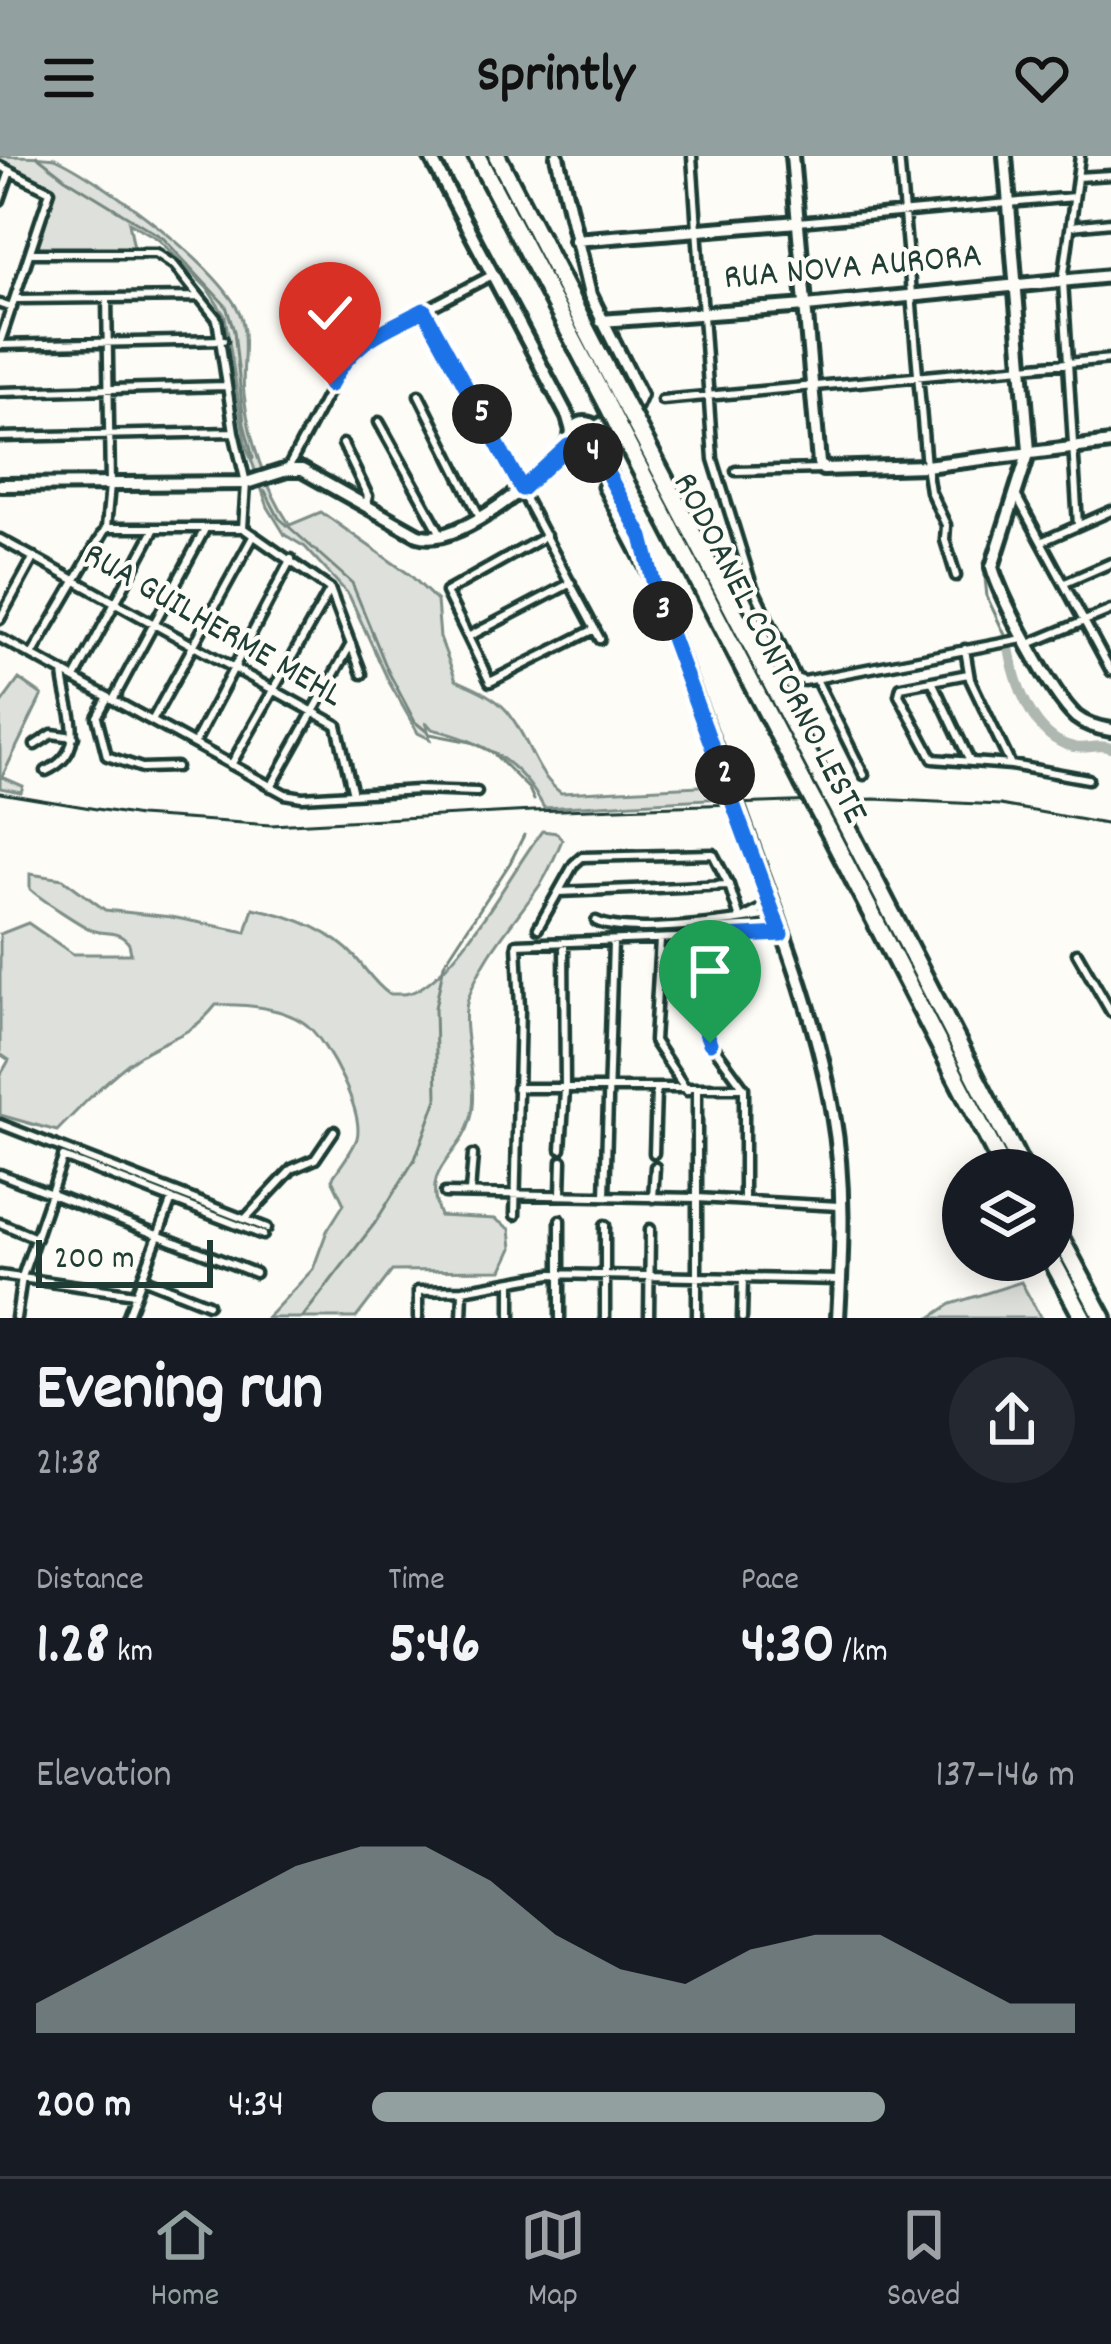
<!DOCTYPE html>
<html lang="en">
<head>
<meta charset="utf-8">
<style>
  body { margin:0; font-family:Dekko,sans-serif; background:#242831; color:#f1f3f6; height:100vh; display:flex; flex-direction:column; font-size:45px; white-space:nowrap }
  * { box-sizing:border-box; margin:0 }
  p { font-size:39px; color:#9ea1a6 }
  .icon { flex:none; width:66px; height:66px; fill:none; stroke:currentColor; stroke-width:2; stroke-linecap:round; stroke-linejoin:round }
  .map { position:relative; height:1162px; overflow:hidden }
  .details { display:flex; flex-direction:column; background:#171b24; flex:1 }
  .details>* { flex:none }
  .controls { position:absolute; left:942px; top:993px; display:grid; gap:24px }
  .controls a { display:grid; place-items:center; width:132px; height:132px; border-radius:50%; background:#171b24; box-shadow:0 6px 30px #0003; font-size:60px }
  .scale { position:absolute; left:36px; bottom:30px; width:177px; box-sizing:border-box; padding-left:12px; border:6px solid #1f3d34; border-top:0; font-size:33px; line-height:42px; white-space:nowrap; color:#1f3d34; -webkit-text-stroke:9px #fdfcf7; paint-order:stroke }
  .pin { position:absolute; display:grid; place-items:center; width:102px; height:102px; color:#fff; margin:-123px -51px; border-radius:50% 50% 50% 0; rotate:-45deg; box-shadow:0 0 12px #0007 }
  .pin .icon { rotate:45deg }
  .km { position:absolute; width:60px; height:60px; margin:-30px; border-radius:50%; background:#222; color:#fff; font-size:33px; line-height:60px; text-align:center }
  .round { display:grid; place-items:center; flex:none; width:126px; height:126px; border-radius:63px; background:#242831 }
  .summary { display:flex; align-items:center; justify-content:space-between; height:204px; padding:0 36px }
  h1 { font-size:66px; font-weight:700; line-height:90px }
  .stats { display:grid; grid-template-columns:repeat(3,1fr); gap:18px; height:204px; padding:12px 36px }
  .stats div { display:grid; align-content:center }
  .stats b { font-size:60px; font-weight:700 }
  .stats small { font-size:33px; font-weight:400 }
  .stats p { font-size:33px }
  .chart { height:336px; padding:24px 36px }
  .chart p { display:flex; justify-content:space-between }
  .chart svg { width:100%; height:216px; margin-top:12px; fill:#92a19f; opacity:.7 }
  ul { padding:0 36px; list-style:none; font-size:39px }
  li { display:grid; grid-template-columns:192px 144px 1fr; align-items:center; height:90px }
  li i { height:30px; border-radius:15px; background:#92a19f }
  header { display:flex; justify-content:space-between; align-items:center; height:156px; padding:0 36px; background:#92a19f; color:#111; font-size:54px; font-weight:700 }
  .dock { display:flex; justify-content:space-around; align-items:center; height:168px; border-top:3px solid #363941; background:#171b24; font-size:33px; color:#9ea1a6 }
  .dock a { display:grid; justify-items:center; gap:6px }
  .dock .on { color:#92a19f }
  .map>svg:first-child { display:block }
  .green { fill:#dde0db; stroke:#7e8e88; stroke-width:3 }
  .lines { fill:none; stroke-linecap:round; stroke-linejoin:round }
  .stream { stroke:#75877f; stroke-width:3 }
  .river { stroke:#aeb8b1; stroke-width:10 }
  .street-casing { stroke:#1f3d34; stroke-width:15 }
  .secondary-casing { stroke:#1f3d34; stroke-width:20 }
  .highway-casing { stroke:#1f3d34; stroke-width:24 }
  .street { stroke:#fdfcf7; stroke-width:6 }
  .secondary { stroke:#fdfcf7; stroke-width:10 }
  .highway { stroke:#fdfcf7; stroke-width:15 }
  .rail { stroke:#1f3d34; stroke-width:3 }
  .secondary-bridge-casing { stroke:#1f3d34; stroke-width:20; stroke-linecap:butt }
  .highway-bridge-casing { stroke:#1f3d34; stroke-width:24; stroke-linecap:butt }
  .secondary-bridge { stroke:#fdfcf7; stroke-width:10 }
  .highway-bridge { stroke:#fdfcf7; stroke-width:15 }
  .route-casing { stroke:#fff; stroke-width:24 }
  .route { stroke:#1a73e8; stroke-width:15 }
  .labels { text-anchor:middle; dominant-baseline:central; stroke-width:9; stroke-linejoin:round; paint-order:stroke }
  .street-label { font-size:36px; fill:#1f3d34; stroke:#fdfcf7 }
</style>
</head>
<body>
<header><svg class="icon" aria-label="menu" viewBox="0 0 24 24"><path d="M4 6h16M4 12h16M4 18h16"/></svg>Sprintly<svg class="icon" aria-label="heart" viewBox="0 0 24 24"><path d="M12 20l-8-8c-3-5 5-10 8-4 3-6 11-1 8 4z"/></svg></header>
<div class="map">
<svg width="1111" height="1162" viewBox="0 0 1111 1162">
  <rect width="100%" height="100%" fill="#fdfcf7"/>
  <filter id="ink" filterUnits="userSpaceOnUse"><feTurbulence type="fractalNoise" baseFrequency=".00833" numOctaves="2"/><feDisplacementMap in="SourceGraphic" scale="24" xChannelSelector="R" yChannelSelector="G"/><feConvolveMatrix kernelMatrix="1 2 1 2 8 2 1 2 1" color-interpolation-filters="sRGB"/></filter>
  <g filter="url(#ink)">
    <path class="green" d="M 0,0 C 16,0 41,0 55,2 C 100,22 230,117 242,164 C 248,188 241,214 244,238 C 249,284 265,331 290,369 L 321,356 L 410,419 L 437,445 L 440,482 L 456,524 C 474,532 494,540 507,555 C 529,581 533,616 561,637 L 719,629 L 727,642 L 544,652 C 520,605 482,585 432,573 L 426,566 L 430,583 L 418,577 L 389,526 L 349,439 L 305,391 L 285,379 L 268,351 L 245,286 L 225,160 L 207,132 L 158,83 L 129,66 L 134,92 L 40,92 L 37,85 L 52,34 L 0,5 Z
      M 19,523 L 42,539 L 2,621 L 23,630 L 21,636 L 0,632 L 0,549 Z
      M 542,675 L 557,677 L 562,684 C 556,698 550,713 542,726 C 517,763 482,799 468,843 C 458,877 481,924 471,962 C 461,1002 420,1009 440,1060 L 495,1063 L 510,1073 L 512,1092 L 502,1114 L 392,1115 L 356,1162 L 267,1162 L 313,1113 L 327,1075 L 344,1048 L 332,1023 C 339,1011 353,995 357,982 C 364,956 328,888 308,870 C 285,851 244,848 216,849 C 188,884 169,879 136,902 C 106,923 83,949 57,975 L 0,959 L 0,920 L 9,904 L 0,898 L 0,778 L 28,767 L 73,798 L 131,798 C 129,788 131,788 122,781 C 113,775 105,778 95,775 C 84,772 38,741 30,733 L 30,718 L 63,723 L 105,754 L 171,761 L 246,776 L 253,752 C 289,759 330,773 356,802 C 367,815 375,828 389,838 C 399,838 408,839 417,834 C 462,810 510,717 542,675 Z
      M 1021,1126 L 1041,1162 L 930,1162 L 951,1148 Z"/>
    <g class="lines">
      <path class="stream" d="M 37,0 L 65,22 L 163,82 L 226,150 L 234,175 L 244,268 L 253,302
        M 265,335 L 279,362 L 352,427 L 388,515 L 415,566 L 430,578 L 471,586 L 492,596 L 529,633 L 534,644
        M 984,412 L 987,441 L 1005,479
        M 302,1162 L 375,1067 L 415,1003 L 437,943 L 435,852 L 444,808 L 510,707 L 524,679"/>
      <path class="river" d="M 1009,492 C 1015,527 1033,583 1074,591 C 1087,594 1098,587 1111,592"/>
      <g class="street-casing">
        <path id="street" d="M 692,0 L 713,303 L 752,429 L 796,522 L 804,525 L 1023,483
          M 899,0 L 926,310 L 930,335 L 946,369 L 945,384 L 956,420
          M 0,10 L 50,35 L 0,186
          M 1077,21 L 1111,19
          M 0,44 L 10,15
          M 798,66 L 1074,41
          M 1071,70 L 1111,66
          M 31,97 L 156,97 L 174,109 L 217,163 L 234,276 L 246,327 L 243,372 L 330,433 L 362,518
          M 17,143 L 199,141
          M 0,148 L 12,152
          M 425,155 L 600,483
          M 0,189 L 223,184
          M 0,236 L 226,230
          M 419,239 L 480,361
          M 662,244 L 1111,203
          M 379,266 L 441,378
          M 0,281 L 234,276
          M 343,288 L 368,340 L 366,348
          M 287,314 L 349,197 L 360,188 L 492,119
          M 736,315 L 822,313
          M 610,321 L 602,331 L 647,417
          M 1016,339 L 1111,515
          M 1078,369 L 1063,125 L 1080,0
          M 106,372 L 243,372
          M 546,380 L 446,436 L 490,526 L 595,473
          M 0,383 L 337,569 L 353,638
          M 1043,385 L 1111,355
          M 1065,427 L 1111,407
          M 0,463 L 34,401
          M 468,481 L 571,427
          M 0,482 L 285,638 L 302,641 L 418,634 L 477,636
          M 1029,488 L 1111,454
          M 965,493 L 970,523 L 1011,609
          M 32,499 L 106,372 L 110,329 L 107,142
          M 968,518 L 901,531 L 899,539 L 933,603 L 1011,609 L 1088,623
          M 75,522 L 154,374
          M 816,523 L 864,619
          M 932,525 L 969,603
          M 108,541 L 97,561 L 107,600 L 142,612 L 176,611
          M 113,544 L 204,375
          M 152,565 L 254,379
          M 194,588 L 291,403
          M 35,589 L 52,578 L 74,581
          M 231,609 L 330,434
          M 46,615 C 92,594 65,552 63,516
          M 271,631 L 351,488
          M 559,736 L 729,729
          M 745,761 L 771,748
          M 596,765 C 628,781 738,765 775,758
          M 538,772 L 574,708 L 582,701 L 713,698 L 729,729 L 740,763
          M 705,782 L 703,876 L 744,932 L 744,1044
          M 660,784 L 654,885 L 687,935
          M 1077,797 L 1111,856
          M 517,932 L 744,932
          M 0,968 L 267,1072
          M 561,993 L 565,934 L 564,786
          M 654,997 L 656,935
          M 63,1001 L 263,1079
          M 0,1018 L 255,1117
          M 470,1036 L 473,999
          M 445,1037 L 697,1042 L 839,1050
          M 561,1037 L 562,1005
          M 605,1040 L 613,786
          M 653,1042 L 655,1011
          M 515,1059 L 520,853 L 517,788 L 781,778
          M 245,1063 L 292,1013 L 315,1003 L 334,975
          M 560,1064 L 560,1162
          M 0,1067 L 36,1082
          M 0,1119 L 135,1138
          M 142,1122 L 208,1148
          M 16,1162 L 22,1121 L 63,1002
          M 127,1162 L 172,1043
          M 418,1162 L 418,1135 L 463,1134 L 551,1118 L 840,1124
          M 462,1162 L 463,1136
          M 511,1162 L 511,1126
          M 605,1162 L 605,1069
          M 649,1162 L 650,1073
          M 697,1162 L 697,935
          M 742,1162 L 743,1121"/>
      </g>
      <g class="secondary-casing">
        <path id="secondary" d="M 430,0 L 568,261 L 572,275
          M 557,0 L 590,139 L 640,239 L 635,250 L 596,271
          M 792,0 L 819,307 L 823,313 L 926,310 L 1111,287
          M 1005,0 L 1029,295 L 992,411 C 1001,443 1051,538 1076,561 C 1086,569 1098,572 1111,574
          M 575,84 L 798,66
          M 601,165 L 806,150 L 1111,120
          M571 281a14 14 0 1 1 28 0a14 14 0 1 1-28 0Z
          M 597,289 L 599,300 L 642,381 L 658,444 L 732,636
          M 0,329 L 246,327 L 287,314 L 302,314 L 418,379 C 458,393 548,316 571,284
          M 739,656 C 774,753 816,855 833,958 C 845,1026 842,1094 838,1162"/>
      </g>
      <g class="highway-casing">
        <path id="highway" d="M 477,0 L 608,250
          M 497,0 L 621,241
          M 635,267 L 821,622
          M 619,272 L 803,626
          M 844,665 L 1023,1014
          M 828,673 L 1004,1014
          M 1053,1069 L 1103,1162
          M 1052,1104 L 1083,1162"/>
      </g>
      <use href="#street" class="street"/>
      <use href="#secondary" class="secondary"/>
      <use href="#highway" class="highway"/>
      <path class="rail" d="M 0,637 L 139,660 L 271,669 L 533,655 L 874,643 L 1000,649 L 1111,669"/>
      <g class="secondary-bridge-casing">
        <path id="secondary-bridge" d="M 732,636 L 739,656"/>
      </g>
      <g class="highway-bridge-casing">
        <path id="highway-bridge" d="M 621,241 L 635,267
          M 608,250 L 619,272
          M 821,622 L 844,665
          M 803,626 L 828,673"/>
      </g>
      <use href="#secondary-bridge" class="secondary-bridge"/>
      <use href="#highway-bridge" class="highway-bridge"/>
    </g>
  </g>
  <g class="lines" filter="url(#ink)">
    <g class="route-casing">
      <path id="route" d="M 330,229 C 353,184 382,176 424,154 L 522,333 L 568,290 L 574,289 L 598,300 L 642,381 L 658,444 L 781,778 L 705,782 L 701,865 L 710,887"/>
    </g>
    <use href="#route" class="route"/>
  </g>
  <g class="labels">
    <g class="street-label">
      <text transform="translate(853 113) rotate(-5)">RUA NOVA AURORA</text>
      <text transform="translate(212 471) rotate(30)">RUA GUILHERME MEHL</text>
      <text transform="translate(768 493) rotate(63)">RODOANEL CONTORNO LESTE</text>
    </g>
  </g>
</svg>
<div class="controls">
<a><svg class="icon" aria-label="layers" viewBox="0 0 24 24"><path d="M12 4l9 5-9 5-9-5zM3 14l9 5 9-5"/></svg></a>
</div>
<div class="scale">200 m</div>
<div class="pin" style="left:710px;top:887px;background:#1e9e55"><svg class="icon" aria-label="arrive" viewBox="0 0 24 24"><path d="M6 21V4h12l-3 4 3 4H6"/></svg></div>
<div class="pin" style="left:330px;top:229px;background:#d93025"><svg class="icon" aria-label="check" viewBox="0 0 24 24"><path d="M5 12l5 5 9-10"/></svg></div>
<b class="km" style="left:725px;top:619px">2</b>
<b class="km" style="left:663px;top:455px">3</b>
<b class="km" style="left:593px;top:297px">4</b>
<b class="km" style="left:482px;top:258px">5</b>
</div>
<section class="details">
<div class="summary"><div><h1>Evening run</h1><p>21:38</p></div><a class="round"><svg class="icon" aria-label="share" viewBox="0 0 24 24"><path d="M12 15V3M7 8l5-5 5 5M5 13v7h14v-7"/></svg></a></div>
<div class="stats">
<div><p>Distance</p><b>1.28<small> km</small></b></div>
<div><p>Time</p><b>5:46</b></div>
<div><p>Pace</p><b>4:30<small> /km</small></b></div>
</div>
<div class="chart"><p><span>Elevation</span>137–146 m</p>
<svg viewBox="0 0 160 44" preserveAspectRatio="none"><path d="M0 44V38L10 31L20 24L30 17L40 10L50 6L60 6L70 13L80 24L90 31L100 34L110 27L120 24L130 24L140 31L150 38L160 38V44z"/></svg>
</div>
<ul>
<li><b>200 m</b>4:34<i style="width:73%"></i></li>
</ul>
</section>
<nav class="dock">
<a class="on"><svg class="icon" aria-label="home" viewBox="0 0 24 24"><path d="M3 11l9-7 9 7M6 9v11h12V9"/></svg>Home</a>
<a><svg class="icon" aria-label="map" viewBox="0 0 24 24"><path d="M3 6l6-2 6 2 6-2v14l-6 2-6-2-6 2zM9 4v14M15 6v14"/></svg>Map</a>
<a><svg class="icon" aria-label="saved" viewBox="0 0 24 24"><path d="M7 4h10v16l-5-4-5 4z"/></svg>Saved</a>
</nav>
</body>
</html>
